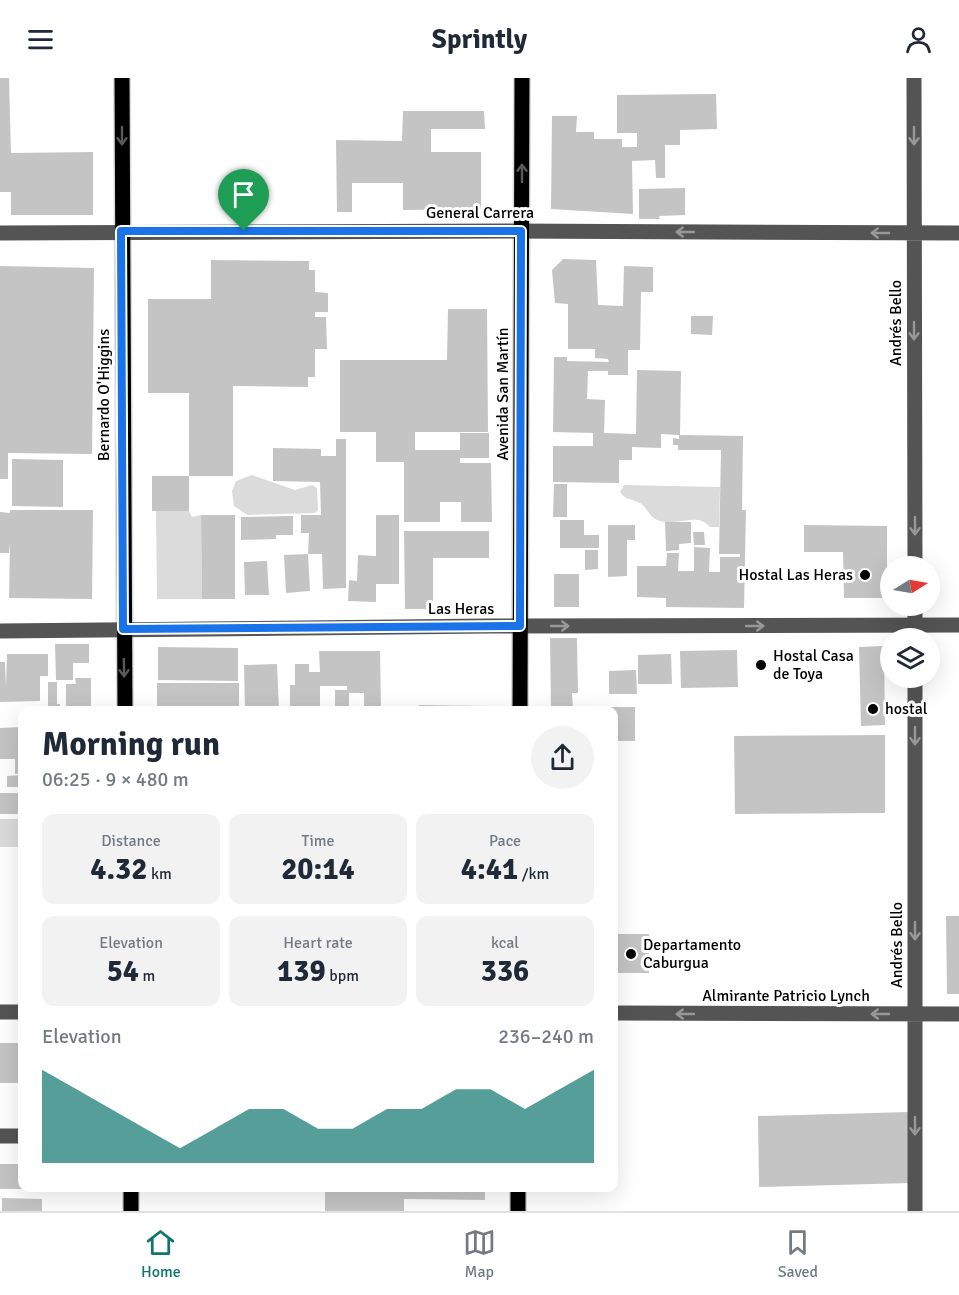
<!DOCTYPE html>
<html lang="en">
<head>
<meta charset="utf-8">
<style>
  body { margin:0; font-family:Signika,sans-serif; background:#f2f2f3; color:#1f2937; height:100vh; display:flex; flex-direction:column; font-size:22px; white-space:nowrap }
  * { box-sizing:border-box; margin:0 }
  p { font-size:20px; color:#747a83 }
  .icon { flex:none; width:33px; height:33px; fill:none; stroke:currentColor; stroke-width:2; stroke-linecap:round; stroke-linejoin:round }
  .map { position:relative; flex:1; overflow:hidden }
  .side { position:absolute; left:18px; top:628px; width:600px; height:486px; display:flex; flex-direction:column; background:#fff; border-radius:12px; box-shadow:0 6px 24px #0002 }
  .side>* { flex:none }
  .needle { width:39px; rotate:79deg }
  .buttons { position:absolute; left:880px; top:478px; display:grid; gap:12px }
  .buttons a { display:grid; place-items:center; width:60px; height:60px; border-radius:50%; background:#fff; box-shadow:0 6px 24px #0002; font-size:30px }
  .pin { position:absolute; display:grid; place-items:center; width:51px; height:51px; color:#fff; margin:-62px -26px; border-radius:50% 50% 50% 0; rotate:-45deg; box-shadow:0 0 6px #0007 }
  .pin .icon { rotate:45deg }
  .round { display:grid; place-items:center; flex:none; width:63px; height:63px; border-radius:32px; background:#f2f2f3 }
  .headline { display:flex; align-items:center; justify-content:space-between; height:102px; padding:0 24px }
  h1 { font-size:33px; font-weight:800; line-height:45px }
  .figures { display:grid; grid-template-columns:repeat(3,1fr); gap:9px; height:102px; padding:6px 24px }
  .figures div { display:grid; align-content:center; border-radius:12px; background:#f2f2f3; text-align:center }
  .figures b { font-size:30px; font-weight:800 }
  .figures small { font-size:16px; font-weight:400 }
  .figures p { font-size:16px }
  .chart { height:168px; padding:12px 24px }
  .chart p { display:flex; justify-content:space-between }
  .chart svg { width:100%; height:108px; margin-top:6px; fill:#0f766e; opacity:.7 }
  header { display:flex; justify-content:space-between; align-items:center; height:78px; padding:0 24px; background:#fff; font-size:27px; font-weight:800 }
  .menu { display:flex; justify-content:space-around; align-items:center; height:84px; border-top:2px solid #e0e1e3; background:#fff; font-size:16px; color:#747a83 }
  .menu a { display:grid; justify-items:center; gap:3px }
  .menu .active { color:#0f766e }
  .map>svg:first-child { display:block }
  .green { fill:#dbdbdb }
  .building { fill:#c4c4c4 }
  .lines { fill:none; stroke-linecap:round; stroke-linejoin:round }
  .major-casing { stroke:#dbdbdb; stroke-width:18 }
  .minor { stroke:#545454; stroke-width:15 }
  .major { stroke:#000; stroke-width:15 }
  .oneway { stroke:#595959 }
  .oneway2 { stroke:#989898 }
  .route-casing { stroke:#fff; stroke-width:12 }
  .route { stroke:#1a73e8; stroke-width:8 }
  .poi-dot { fill:#000; stroke:#fff; stroke-width:2 }
  .labels { text-anchor:middle; dominant-baseline:central; stroke-width:6; stroke-linejoin:round; paint-order:stroke }
  .street-label { font-size:16px; fill:#000; stroke:#fff }
  .poi-label { font-size:16px; fill:#000; stroke:#fff; text-anchor:start }
</style>
</head>
<body>
<header><svg class="icon" aria-label="menu" viewBox="0 0 24 24"><path d="M4 6h16M4 12h16M4 18h16"/></svg>Sprintly<svg class="icon" aria-label="person" viewBox="0 0 24 24"><circle cx="12" cy="8" r="4"/><path d="M4 21q1-7 8-7t8 7"/></svg></header>
<div class="map">
<svg width="959" height="1133" viewBox="0 0 959 1133">
  <rect width="100%" height="100%" fill="#fff"/>
  <path class="green" d="M 252,397 L 295,412 L 312,407 L 317,410 L 318,432 L 315,435 L 247,437 L 234,428 L 232,413 L 236,403 Z
    M 624,407 L 720,409 L 719,449 L 710,449 C 698,435 682,446 666,444 C 647,442 651,432 640,425 C 632,421 625,422 620,414 Z
    M 156,433 L 189,433 L 192,439 L 201,437 L 202,521 L 157,521 Z
    M 0,741 L 22,741 L 22,769 L 0,769 Z"/>
  <path class="building" d="M 0,0 L 9,0 L 11,75 L 93,74 L 93,137 L 11,137 L 11,114 L 0,114 Z
    M 716,16 L 717,51 L 680,52 L 680,67 L 665,67 L 665,100 L 656,100 L 655,82 L 632,83 L 633,136 L 551,131 L 552,38 L 577,38 L 576,54 L 594,54 L 594,61 L 622,61 L 622,69 L 637,69 L 637,55 L 617,55 L 617,17 Z
    M 403,33 L 484,33 L 485,51 L 431,51 L 431,74 L 481,74 L 481,131 L 403,132 L 403,105 L 352,105 L 352,134 L 337,134 L 336,62 L 402,63 Z
    M 685,110 L 685,137 L 659,138 L 660,141 L 639,141 L 639,111 Z
    M 563,181 L 596,182 L 598,227 L 623,228 L 624,188 L 653,189 L 653,214 L 641,214 L 640,272 L 628,272 L 628,297 L 608,297 L 608,293 L 588,293 L 587,321 L 605,322 L 604,355 L 636,356 L 637,292 L 681,293 L 680,357 L 743,358 L 742,432 L 746,432 L 744,530 L 666,529 L 666,520 L 637,519 L 637,488 L 666,488 L 667,475 L 679,475 L 678,493 L 694,493 L 694,469 L 710,470 L 709,494 L 720,494 L 720,479 L 740,479 L 740,476 L 719,476 L 721,372 L 678,372 L 678,367 L 673,367 L 673,360 L 679,361 L 679,357 L 661,356 L 661,370 L 632,369 L 632,382 L 619,382 L 619,405 L 553,404 L 553,368 L 593,368 L 593,355 L 553,354 L 554,279 L 567,279 L 567,283 L 609,284 L 608,281 L 595,280 L 595,271 L 568,271 L 568,226 L 555,225 L 552,192 Z
    M 211,182 L 309,183 L 309,192 L 315,192 L 315,214 L 328,215 L 328,234 L 315,234 L 315,239 L 326,239 L 327,271 L 315,271 L 315,299 L 308,299 L 308,309 L 233,308 L 233,398 L 189,398 L 189,315 L 148,315 L 148,221 L 211,221 Z
    M 0,188 L 94,190 L 92,376 L 8,375 L 8,401 L 0,401 Z
    M 448,231 L 487,231 L 488,354 L 415,354 L 415,372 L 460,372 L 460,355 L 489,355 L 489,380 L 460,380 L 460,385 L 491,385 L 492,444 L 461,444 L 461,424 L 440,424 L 440,444 L 404,444 L 404,384 L 376,384 L 376,354 L 340,354 L 340,282 L 447,282 Z
    M 691,238 L 713,238 L 712,257 L 691,256 Z
    M 336,361 L 346,361 L 346,510 L 323,511 L 322,476 L 308,476 L 309,455 L 301,455 L 301,437 L 321,437 L 320,404 L 273,403 L 273,370 L 321,371 L 321,378 L 336,378 Z
    M 12,381 L 63,382 L 63,429 L 12,428 Z
    M 152,398 L 189,398 L 189,433 L 152,433 Z
    M 554,406 L 567,406 L 567,439 L 553,439 Z
    M 10,432 L 93,432 L 92,521 L 9,520 L 10,465 L 9,475 L 0,475 L 0,434 L 10,435 Z
    M 201,437 L 235,437 L 235,521 L 202,521 Z
    M 376,437 L 399,437 L 399,506 L 376,506 L 376,524 L 348,523 L 349,502 L 357,503 L 358,477 L 376,478 Z
    M 293,438 L 293,457 L 276,457 L 276,461 L 241,462 L 241,439 Z
    M 560,442 L 584,442 L 584,457 L 599,457 L 599,470 L 560,470 Z
    M 665,444 L 691,444 L 691,465 L 679,466 L 679,472 L 666,473 Z
    M 608,447 L 635,447 L 635,462 L 627,462 L 627,498 L 608,499 Z
    M 804,447 L 887,448 L 887,520 L 844,520 L 843,474 L 804,474 Z
    M 404,453 L 489,453 L 489,480 L 433,480 L 433,531 L 405,531 Z
    M 693,454 L 704,454 L 705,467 L 694,467 Z
    M 585,472 L 598,472 L 598,491 L 585,492 Z
    M 308,476 L 310,513 L 286,515 L 284,477 Z
    M 267,483 L 269,517 L 245,517 L 244,484 Z
    M 554,496 L 579,496 L 579,529 L 554,529 Z
    M 550,560 L 577,560 L 578,615 L 572,615 L 573,633 L 551,633 Z
    M 55,566 L 89,566 L 89,585 L 73,585 L 73,602 L 56,602 Z
    M 884,568 L 885,647 L 861,648 L 859,569 Z
    M 158,569 L 238,570 L 238,603 L 158,602 Z
    M 737,572 L 738,609 L 681,610 L 680,573 Z
    M 319,573 L 380,573 L 381,633 L 364,633 L 364,615 L 349,615 L 349,633 L 335,633 L 335,612 L 347,612 L 347,608 L 320,608 L 320,633 L 290,633 L 290,607 L 295,607 L 295,586 L 309,586 L 309,594 L 320,594 Z
    M 7,576 L 48,576 L 48,598 L 40,598 L 40,623 L 0,624 L 0,584 L 5,584 L 6,609 Z
    M 671,576 L 672,606 L 638,606 L 638,577 Z
    M 277,586 L 279,631 L 245,632 L 244,587 Z
    M 636,592 L 637,616 L 609,616 L 609,593 Z
    M 75,600 L 91,600 L 91,633 L 66,633 L 66,606 L 76,606 Z
    M 48,604 L 57,604 L 57,626 L 60,626 L 60,633 L 48,633 Z
    M 157,605 L 239,605 L 239,633 L 157,633 Z
    M 419,627 L 487,628 L 487,633 L 419,633 Z
    M 608,629 L 635,629 L 635,663 L 614,663 L 614,633 L 607,633 Z
    M 22,649 L 22,695 L 15,696 L 15,681 L 0,681 L 0,650 Z
    M 885,657 L 885,735 L 735,736 L 734,658 Z
    M 22,697 L 22,709 L 7,709 L 7,698 Z
    M 0,715 L 22,715 L 22,736 L 0,736 Z
    M 946,838 L 959,838 L 959,916 L 947,916 Z
    M 614,856 L 649,856 L 649,895 L 614,895 Z
    M 0,965 L 22,965 L 22,1005 L 0,1005 Z
    M 909,1034 L 910,1105 L 759,1109 L 758,1038 Z
    M 0,1086 L 22,1086 L 22,1111 L 0,1111 Z
    M 325,1110 L 485,1110 L 485,1122 L 404,1121 L 404,1133 L 325,1133 Z
    M 2,1120 L 42,1121 L 42,1133 L 2,1133 Z"/>
  <g class="lines">
    <g class="major-casing">
      <path id="major" d="M 122,0 L 125,633
        M 520,633 L 522,0
        M 131,1133 L 131,1110
        M 518,1133 L 518,1110"/>
    </g>
    <path class="minor" d="M 914,0 L 915,489
      M 0,155 L 508,153 L 959,155
      M 915,528 L 915,561
      M 0,553 L 489,548 L 959,547
      M 915,600 L 915,1133
      M 0,934 L 22,934
      M 614,935 L 959,936
      M 0,1058 L 22,1058"/>
    <use href="#major" class="major"/>
  </g>
  <defs><path id="oneway-shaft" d="M-6 0H5M1.5-3L5.5 0L1.5 3" fill="none" stroke-width="1.6" stroke-linecap="round" stroke-linejoin="round" transform="scale(1.5)"/></defs>
  <g class="oneway">
    <use href="#oneway-shaft" transform="translate(122 58) rotate(90)"/>
    <use href="#oneway-shaft" transform="translate(522 95) rotate(-90)"/>
    <use href="#oneway-shaft" transform="translate(124 590) rotate(89)"/>
  </g>
  <g class="oneway2">
    <use href="#oneway-shaft" transform="translate(914 58) rotate(90)"/>
    <use href="#oneway-shaft" transform="translate(685 154) rotate(-180)"/>
    <use href="#oneway-shaft" transform="translate(880 155) rotate(-180)"/>
    <use href="#oneway-shaft" transform="translate(914 253) rotate(90)"/>
    <use href="#oneway-shaft" transform="translate(915 448) rotate(90)"/>
    <use href="#oneway-shaft" transform="translate(560 548)"/>
    <use href="#oneway-shaft" transform="translate(755 548)"/>
    <use href="#oneway-shaft" transform="translate(915 658) rotate(90)"/>
    <use href="#oneway-shaft" transform="translate(915 853) rotate(90)"/>
    <use href="#oneway-shaft" transform="translate(685 936) rotate(-180)"/>
    <use href="#oneway-shaft" transform="translate(880 936) rotate(-180)"/>
    <use href="#oneway-shaft" transform="translate(915 1048) rotate(90)"/>
  </g>
  <g class="lines">
    <g class="route-casing">
      <path id="route" d="M 121,153 L 521,153 L 520,548 L 123,551 Z"/>
    </g>
    <use href="#route" class="route"/>
  </g>
  <g class="poi-dot">
    <circle cx="865" cy="497" r="6"/>
    <circle cx="761" cy="587" r="6"/>
    <circle cx="873" cy="631" r="6"/>
    <circle cx="631" cy="876" r="6"/>
  </g>
  <g class="labels">
    <g class="street-label">
      <text x="480" y="135">General Carrera</text>
      <text transform="translate(896 245) rotate(-90)">Andrés Bello</text>
      <text transform="translate(503 316) rotate(-90)">Avenida San Martín</text>
      <text transform="translate(104 317) rotate(-90)">Bernardo O'Higgins</text>
      <text x="461" y="531">Las Heras</text>
      <text transform="translate(897 867) rotate(-90)">Andrés Bello</text>
      <text x="786" y="918">Almirante Patricio Lynch</text>
    </g>
    <g class="poi-label">
      <text x="853" y="497" text-anchor="end">Hostal Las Heras</text>
      <text x="773" y="578">Hostal Casa<tspan x="773" dy="18">de Toya</tspan></text>
      <text x="885" y="631">hostal</text>
      <text x="643" y="867">Departamento<tspan x="643" dy="18">Caburgua</tspan></text>
    </g>
  </g>
</svg>
<div class="buttons">
<a><svg class="needle" viewBox="-14 -14 28 28"><path d="M0-13l5 13h-10z" fill="#e53935"/><path d="M0 13l5-13h-10z" fill="#747a83"/></svg></a>
<a><svg class="icon" aria-label="layers" viewBox="0 0 24 24"><path d="M12 4l9 5-9 5-9-5zM3 14l9 5 9-5"/></svg></a>
</div>
<div class="pin" style="left:244px;top:153px;background:#1e9e55"><svg class="icon" aria-label="arrive" viewBox="0 0 24 24"><path d="M6 21V4h12l-3 4 3 4H6"/></svg></div>
<section class="side">
<div class="headline"><div><h1>Morning run</h1><p>06:25 · 9 × 480 m</p></div><a class="round"><svg class="icon" aria-label="share" viewBox="0 0 24 24"><path d="M12 15V3M7 8l5-5 5 5M5 13v7h14v-7"/></svg></a></div>
<div class="figures">
<div><p>Distance</p><b>4.32<small> km</small></b></div>
<div><p>Time</p><b>20:14</b></div>
<div><p>Pace</p><b>4:41<small> /km</small></b></div>
</div>
<div class="figures">
<div><p>Elevation</p><b>54<small> m</small></b></div>
<div><p>Heart rate</p><b>139<small> bpm</small></b></div>
<div><p>kcal</p><b>336</b></div>
</div>
<div class="chart"><p><span>Elevation</span>236–240 m</p>
<svg viewBox="0 0 160 44" preserveAspectRatio="none"><path d="M0 44V6L10 14L20 22L30 30L40 38L50 30L60 22L70 22L80 30L90 30L100 22L110 22L120 14L130 14L140 22L150 14L160 6V44z"/></svg>
</div>
</section>
</div>
<nav class="menu">
<a class="active"><svg class="icon" aria-label="home" viewBox="0 0 24 24"><path d="M3 11l9-7 9 7M6 9v11h12V9"/></svg>Home</a>
<a><svg class="icon" aria-label="map" viewBox="0 0 24 24"><path d="M3 6l6-2 6 2 6-2v14l-6 2-6-2-6 2zM9 4v14M15 6v14"/></svg>Map</a>
<a><svg class="icon" aria-label="saved" viewBox="0 0 24 24"><path d="M7 4h10v16l-5-4-5 4z"/></svg>Saved</a>
</nav>
</body>
</html>
